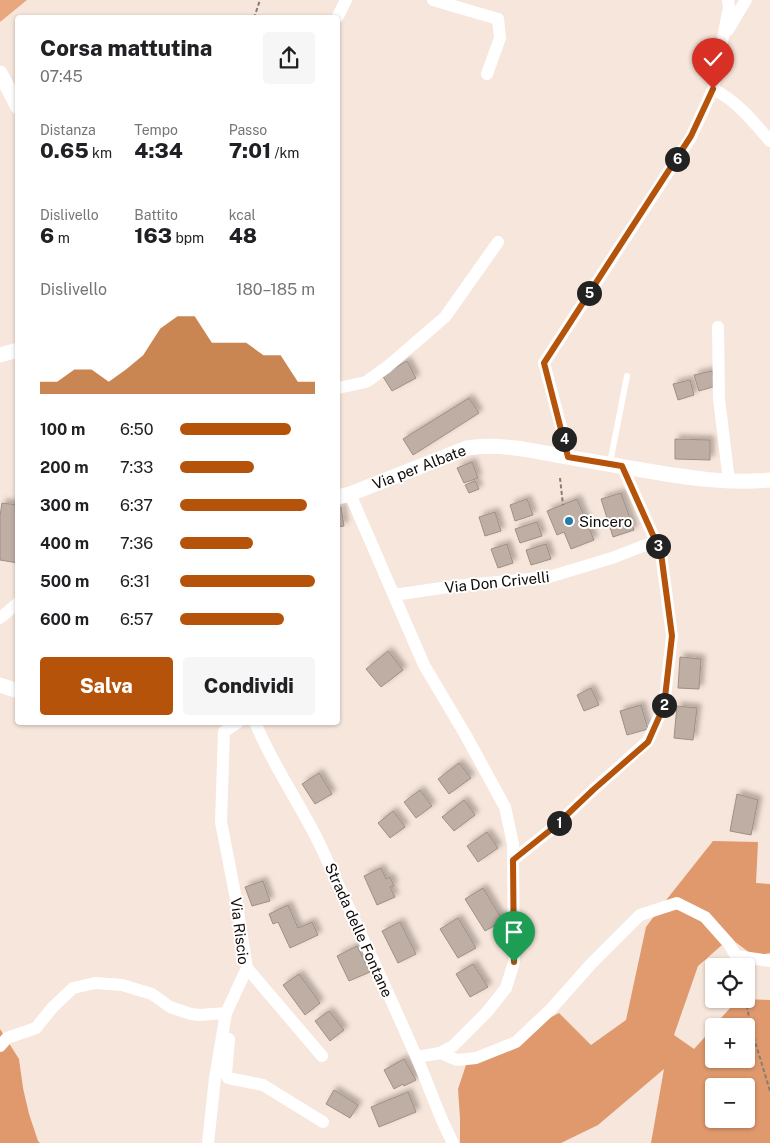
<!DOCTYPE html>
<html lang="it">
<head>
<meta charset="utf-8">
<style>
  body { margin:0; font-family:"Public Sans",sans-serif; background:#f6f6f6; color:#202124; height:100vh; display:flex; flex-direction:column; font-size:19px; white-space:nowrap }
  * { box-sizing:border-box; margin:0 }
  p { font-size:16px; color:#757577 }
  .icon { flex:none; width:28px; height:28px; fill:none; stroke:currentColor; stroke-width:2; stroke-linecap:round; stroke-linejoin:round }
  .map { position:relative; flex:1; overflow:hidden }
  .details { position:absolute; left:15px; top:15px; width:325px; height:710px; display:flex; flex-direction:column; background:#fff; border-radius:5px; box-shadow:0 1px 4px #0004 }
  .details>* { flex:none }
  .fabs { position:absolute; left:705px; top:958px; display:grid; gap:10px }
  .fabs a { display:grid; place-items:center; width:50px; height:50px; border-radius:5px; background:#fff; box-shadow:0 1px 4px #0004; font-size:25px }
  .pin { position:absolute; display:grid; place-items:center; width:42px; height:42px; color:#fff; margin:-51px -21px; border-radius:50% 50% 50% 0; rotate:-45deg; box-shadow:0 0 5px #0007 }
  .pin .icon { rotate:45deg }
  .km { position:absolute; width:25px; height:25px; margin:-12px; border-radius:50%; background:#222; color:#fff; font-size:14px; line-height:25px; text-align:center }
  .round { display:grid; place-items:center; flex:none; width:52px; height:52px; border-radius:5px; background:#f6f6f6 }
  .headline { display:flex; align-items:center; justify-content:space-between; height:85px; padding:0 25px }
  h1 { font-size:22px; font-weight:800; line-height:38px }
  .figures { display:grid; grid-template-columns:repeat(3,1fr); gap:8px; height:85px; padding:5px 25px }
  .figures div { display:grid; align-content:center }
  .figures b { font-size:21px; font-weight:800 }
  .figures small { font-size:14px; font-weight:400 }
  .figures p { font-size:14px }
  .chart { height:140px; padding:10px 25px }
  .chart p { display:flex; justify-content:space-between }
  .chart svg { width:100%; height:90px; margin-top:5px; fill:#b45309; opacity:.7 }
  .action { display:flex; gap:10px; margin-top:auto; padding:10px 25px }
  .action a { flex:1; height:58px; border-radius:5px; background:#b45309; color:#fff; font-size:20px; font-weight:800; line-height:58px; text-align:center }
  .action a+a { background:#f6f6f6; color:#202124 }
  ul { padding:0 25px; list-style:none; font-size:16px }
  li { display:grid; grid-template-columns:80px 60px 1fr; align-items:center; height:38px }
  li i { height:12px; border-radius:6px; background:#b45309 }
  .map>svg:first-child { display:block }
  .green { fill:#e9a77d }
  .forest { fill:#df996d; fill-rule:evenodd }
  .building { fill:#bfaea4; stroke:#9f8f85; filter:url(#shadow) }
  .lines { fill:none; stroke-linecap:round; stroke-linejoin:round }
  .path { stroke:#877c75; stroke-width:2; stroke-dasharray:4 2.5; stroke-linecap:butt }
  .service { stroke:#fff; stroke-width:6 }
  .minor { stroke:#fff; stroke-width:12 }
  .tertiary { stroke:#fff; stroke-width:15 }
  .route-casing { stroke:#fff; stroke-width:10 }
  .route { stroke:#b45309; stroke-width:6 }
  .poi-dot { fill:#207daa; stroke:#fff; stroke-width:2 }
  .labels { text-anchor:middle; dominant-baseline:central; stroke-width:4; stroke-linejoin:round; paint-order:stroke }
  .street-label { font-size:15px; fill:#0f0a07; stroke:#fff }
  .poi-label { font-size:15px; fill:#0f0a07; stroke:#fff; text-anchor:start }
</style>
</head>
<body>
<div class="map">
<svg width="770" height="1143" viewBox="0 0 770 1143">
  <defs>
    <filter id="shadow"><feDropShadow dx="4" dy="-4" stdDeviation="2.5" flood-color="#0004"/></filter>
  </defs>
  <rect width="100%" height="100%" fill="#f7e6db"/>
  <path class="green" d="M 0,0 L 27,0 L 0,22 Z"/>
  <path class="forest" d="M 713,841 L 758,842 L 756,883 L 770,884 L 770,953 L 754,956 L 730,938 L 698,966 L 674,1035 L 694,1049 L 714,1027 L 714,1059 L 746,1059 L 746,1026 L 714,1026 L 738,999 L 770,1000 L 770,1143 L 651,1143 L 664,1069 L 598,1125 L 561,1143 L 460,1143 L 460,1118 L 458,1089 L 467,1062 L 559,1013 L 591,1045 L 626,1020 L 646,927 L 667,899 ZM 714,1086 L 746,1086 L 746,1119 L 714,1119 Z
    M 0,1029 L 19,1059 L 23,1088 L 29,1114 L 38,1141 L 40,1143 L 0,1143 Z"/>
  <path class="building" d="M 407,361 L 416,378 L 392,391 L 382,375 Z
    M 712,371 L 716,386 L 699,391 L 694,375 Z
    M 690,380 L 694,395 L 678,400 L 673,384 Z
    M 469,398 L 479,413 L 413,455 L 403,439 Z
    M 675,439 L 710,440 L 710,460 L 675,459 Z
    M 472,462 L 478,478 L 464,483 L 457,468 Z
    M 475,481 L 479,489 L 469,493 L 465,485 Z
    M 621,493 L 634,530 L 613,537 L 601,499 Z
    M 527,499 L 533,515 L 515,521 L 510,505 Z
    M 577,499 L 594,540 L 571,549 L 564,532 L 557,535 L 547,511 Z
    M 2,503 L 18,505 L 18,563 L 0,560 L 0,516 Z
    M 338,507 L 341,507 L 344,526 L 338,527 Z
    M 495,512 L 501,531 L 485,536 L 479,517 Z
    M 537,522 L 542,536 L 520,543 L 515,529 Z
    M 507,544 L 513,563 L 498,568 L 491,549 Z
    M 546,544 L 551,559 L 531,565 L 526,550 Z
    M 388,651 L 403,670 L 381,687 L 366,669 Z
    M 680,657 L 701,659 L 699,689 L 678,688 Z
    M 591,688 L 599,705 L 584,711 L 577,695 Z
    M 641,705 L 648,729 L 627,735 L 620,711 Z
    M 677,706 L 697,708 L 693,740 L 674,738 Z
    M 459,763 L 471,778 L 449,794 L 438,779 Z
    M 319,773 L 332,794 L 315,804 L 302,784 Z
    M 420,790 L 432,806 L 416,818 L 404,802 Z
    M 737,794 L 758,800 L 751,835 L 730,831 Z
    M 464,800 L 475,815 L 454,831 L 442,817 Z
    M 393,811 L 405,827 L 390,838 L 378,823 Z
    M 487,832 L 498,848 L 478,862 L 467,846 Z
    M 381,868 L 386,879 L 390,877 L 394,886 L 390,887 L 395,897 L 377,905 L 364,876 Z
    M 263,881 L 270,901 L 252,906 L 245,887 Z
    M 483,888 L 503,921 L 485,931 L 465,899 Z
    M 288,905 L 298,928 L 312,922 L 318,935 L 290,948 L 278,922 L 273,924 L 269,914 Z
    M 458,918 L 476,948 L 458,958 L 440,929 Z
    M 400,922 L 416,954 L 398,963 L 382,931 Z
    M 357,946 L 370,972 L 349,981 L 337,956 Z
    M 473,964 L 488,987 L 470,997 L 456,974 Z
    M 299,974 L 320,1003 L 305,1015 L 283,985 Z
    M 329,1011 L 344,1030 L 330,1041 L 315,1021 Z
    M 404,1059 L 416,1080 L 404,1086 L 403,1084 L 394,1089 L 384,1070 Z
    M 334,1090 L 358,1105 L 350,1118 L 326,1104 Z
    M 408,1092 L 416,1112 L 379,1127 L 371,1107 Z"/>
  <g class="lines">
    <path class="path" d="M 254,18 L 260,0
      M 560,478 L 563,505
      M 745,999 L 754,1038 L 770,1091"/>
    <path class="service" d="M 610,463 L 627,376"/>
    <path class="minor" d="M 433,0 L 498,19 L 500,38 L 487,74
      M 337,18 L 346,0
      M 728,30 L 746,0
      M 713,89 C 737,101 753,121 770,141
      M 718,327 L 719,399 L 729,481
      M 338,388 L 366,382 L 387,367 L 445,317 L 498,242
      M 569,457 L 544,363 L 691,137 L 713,89 L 729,7 L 728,0
      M 350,494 L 424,665 L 465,734 L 505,807 L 513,844 L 514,962 L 506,988 L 487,1012 L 453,1046 L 440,1053 L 417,1057
      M 394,595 L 455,586 L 549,577 L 612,558 L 656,541
      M 0,618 L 18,603
      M 255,722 C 273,767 302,806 322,849 C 353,918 386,987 416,1056 C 429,1085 438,1115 453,1143
      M 513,860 L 553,828 L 593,790 L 648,741 L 664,706 L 672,636 L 661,553 L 622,466
      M 247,968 L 322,1056
      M 229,1039 L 226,1074 L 228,1078 L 263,1085 L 323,1122
      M 0,1046 L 7,1038 L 36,1028 L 52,1008 L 73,988 L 95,983 L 122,985 L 152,994 L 170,1007 L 191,1014 L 199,1015 L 226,1013
      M 440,1053 L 457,1060 L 476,1058 L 516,1042 L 551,1009 L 591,964 L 640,915 L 677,903 L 705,917 L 729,944 L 736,956 L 770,961
      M 208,1143 L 215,1078 L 226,1013 L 247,968 L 236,899 L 221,822 L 224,732 L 238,722"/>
    <path class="tertiary" d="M 0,73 L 18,107
      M 0,355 L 18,350
      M 338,497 L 350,494 L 467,448 C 498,443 530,450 561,456 C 590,461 619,466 648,471 C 689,478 729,484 770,480
      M 0,685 L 18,691"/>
  </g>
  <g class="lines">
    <g class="route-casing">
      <path id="route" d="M 514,962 L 513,860 L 553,828 L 593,790 L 648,742 L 664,706 L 672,636 L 661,553 L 622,466 L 568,457 L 544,363 L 691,136 L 713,89"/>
    </g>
    <use href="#route" class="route"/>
  </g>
  <circle class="poi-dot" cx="569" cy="521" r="5"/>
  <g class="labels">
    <g class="street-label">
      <text transform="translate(419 467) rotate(-21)">Via per Albate</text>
      <text transform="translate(497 582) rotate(-6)">Via Don Crivelli</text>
      <text transform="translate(359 930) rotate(66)">Strada delle Fontane</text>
      <text transform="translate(240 931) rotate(83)">Via Riscio</text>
    </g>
    <g class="poi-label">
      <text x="579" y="521">Sincero</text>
    </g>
  </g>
</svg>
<div class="fabs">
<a><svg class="icon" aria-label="locate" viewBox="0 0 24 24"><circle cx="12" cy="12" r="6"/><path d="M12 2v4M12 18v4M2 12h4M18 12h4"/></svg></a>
<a>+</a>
<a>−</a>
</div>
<div class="pin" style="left:514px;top:962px;background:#1e9e55"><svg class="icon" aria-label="arrive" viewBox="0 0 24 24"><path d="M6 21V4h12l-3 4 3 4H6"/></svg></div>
<div class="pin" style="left:713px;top:89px;background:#d93025"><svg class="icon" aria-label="check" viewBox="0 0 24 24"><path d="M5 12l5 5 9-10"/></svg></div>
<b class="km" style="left:559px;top:823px">1</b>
<b class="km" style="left:664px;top:705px">2</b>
<b class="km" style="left:658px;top:546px">3</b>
<b class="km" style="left:564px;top:439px">4</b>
<b class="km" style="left:589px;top:293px">5</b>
<b class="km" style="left:677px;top:159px">6</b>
<section class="details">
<div class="headline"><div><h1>Corsa mattutina</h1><p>07:45</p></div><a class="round"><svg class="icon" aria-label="share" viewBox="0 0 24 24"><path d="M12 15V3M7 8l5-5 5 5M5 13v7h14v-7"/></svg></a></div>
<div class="figures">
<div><p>Distanza</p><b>0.65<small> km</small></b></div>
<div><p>Tempo</p><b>4:34</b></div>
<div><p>Passo</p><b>7:01<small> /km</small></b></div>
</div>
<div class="figures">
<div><p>Dislivello</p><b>6<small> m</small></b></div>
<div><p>Battito</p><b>163<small> bpm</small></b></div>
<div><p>kcal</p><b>48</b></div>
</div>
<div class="chart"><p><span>Dislivello</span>180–185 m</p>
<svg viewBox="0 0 160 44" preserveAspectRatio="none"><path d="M0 44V38L10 38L20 32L30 32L40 38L50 32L60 25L70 12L80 6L90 6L100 19L110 19L120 19L130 25L140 25L150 38L160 38V44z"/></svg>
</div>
<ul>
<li><b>100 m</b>6:50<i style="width:82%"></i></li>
<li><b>200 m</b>7:33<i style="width:55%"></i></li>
<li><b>300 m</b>6:37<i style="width:94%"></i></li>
<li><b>400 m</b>7:36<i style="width:54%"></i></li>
<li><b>500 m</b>6:31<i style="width:100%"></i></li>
<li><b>600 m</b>6:57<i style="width:77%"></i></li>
</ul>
<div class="action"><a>Salva</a><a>Condividi</a></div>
</section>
</div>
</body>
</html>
